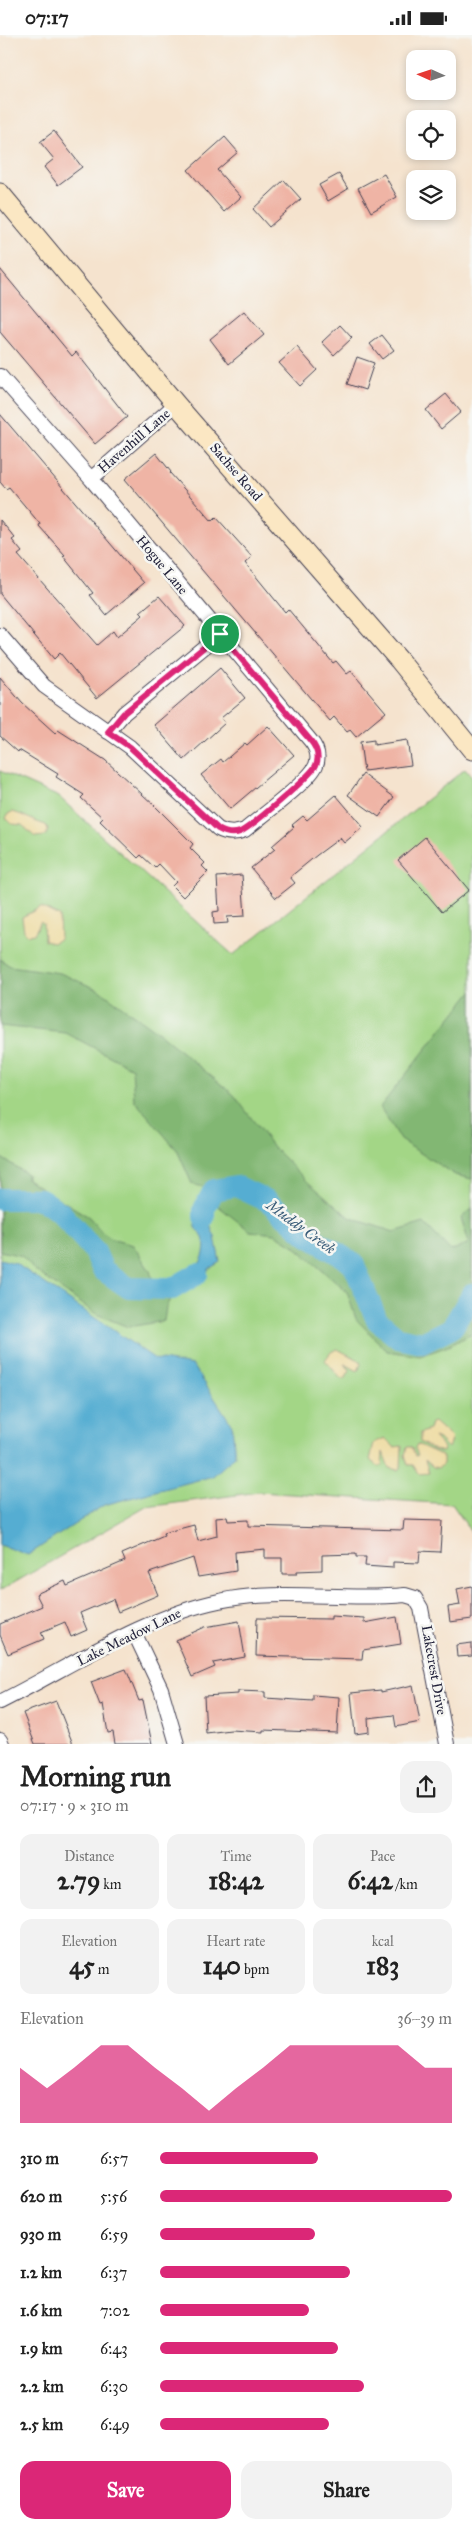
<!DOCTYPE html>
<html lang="en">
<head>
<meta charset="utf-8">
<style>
  body { margin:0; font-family:"IM FELL Great Primer",serif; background:#f2f2f2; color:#222; height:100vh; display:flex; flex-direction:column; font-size:19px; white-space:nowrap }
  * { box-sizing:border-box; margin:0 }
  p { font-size:16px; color:#767676 }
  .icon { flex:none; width:28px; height:28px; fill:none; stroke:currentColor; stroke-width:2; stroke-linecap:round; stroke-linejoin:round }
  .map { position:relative; height:1709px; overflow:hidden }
  .panel { display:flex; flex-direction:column; background:#fff; flex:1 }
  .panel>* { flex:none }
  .needle { width:32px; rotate:273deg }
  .fabs { position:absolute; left:406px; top:15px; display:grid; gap:10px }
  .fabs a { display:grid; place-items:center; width:50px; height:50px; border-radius:10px; background:#fff; box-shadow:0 2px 8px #0003; font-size:25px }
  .pin { position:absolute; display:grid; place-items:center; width:42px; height:42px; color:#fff; margin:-21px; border:2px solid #fff; border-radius:50%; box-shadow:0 1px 5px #0007 }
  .round { display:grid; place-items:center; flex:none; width:52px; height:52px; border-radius:15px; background:#f2f2f2 }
  .headline { display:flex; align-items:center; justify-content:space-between; height:85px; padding:0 20px }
  h1 { font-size:28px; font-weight:800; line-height:38px }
  .metrics { display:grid; grid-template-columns:repeat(3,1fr); gap:8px; height:85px; padding:5px 20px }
  .metrics div { display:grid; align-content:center; border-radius:12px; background:#f2f2f2; text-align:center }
  .metrics b { font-size:25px; font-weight:800 }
  .metrics small { font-size:14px; font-weight:400 }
  .metrics p { font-size:14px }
  .chart { height:140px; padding:10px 20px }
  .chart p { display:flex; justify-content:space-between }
  .chart svg { width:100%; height:90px; margin-top:5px; fill:#db2777; opacity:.7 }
  .action { display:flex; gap:10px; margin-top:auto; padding:10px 20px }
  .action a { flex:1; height:58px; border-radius:15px; background:#db2777; color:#fff; font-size:20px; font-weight:800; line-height:58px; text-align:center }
  .action a+a { background:#f2f2f2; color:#222 }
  ul { padding:0 20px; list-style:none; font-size:16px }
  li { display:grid; grid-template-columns:80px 60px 1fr; align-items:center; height:38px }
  li i { height:12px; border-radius:6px; background:#db2777 }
  .status { display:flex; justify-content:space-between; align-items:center; height:35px; padding:0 25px; background:#fff; direction:ltr }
  .status svg { height:14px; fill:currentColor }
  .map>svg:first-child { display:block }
  .green { fill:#a3d686; stroke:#627c60 }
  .forest { fill:#82b773; stroke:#526c57 }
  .sand { fill:#eeda9e; stroke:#887e6c }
  .water { fill:#54add2; stroke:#3b6886 }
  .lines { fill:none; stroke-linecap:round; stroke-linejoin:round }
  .river { stroke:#54add2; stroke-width:22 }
  .building { fill:#efb4a5 }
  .minor-casing { stroke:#423f51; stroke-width:16 }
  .secondary-casing { stroke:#423f51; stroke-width:21 }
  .minor { stroke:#fff; stroke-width:14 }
  .secondary { stroke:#fbe7c3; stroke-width:19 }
  .route-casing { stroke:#fff; stroke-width:10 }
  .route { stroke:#db2777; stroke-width:6 }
  .labels { text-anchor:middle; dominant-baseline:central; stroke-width:5; stroke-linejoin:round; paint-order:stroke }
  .street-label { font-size:14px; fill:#22223b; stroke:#f6f6f2 }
  .water-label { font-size:15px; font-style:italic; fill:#365a77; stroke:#f6f6f2 }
</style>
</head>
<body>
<div class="status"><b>07:17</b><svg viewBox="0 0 49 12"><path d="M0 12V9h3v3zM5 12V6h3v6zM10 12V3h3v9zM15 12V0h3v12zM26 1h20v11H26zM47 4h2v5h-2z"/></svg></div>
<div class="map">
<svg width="472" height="1709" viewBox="0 0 472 1709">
  <rect width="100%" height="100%" fill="#f6f6f2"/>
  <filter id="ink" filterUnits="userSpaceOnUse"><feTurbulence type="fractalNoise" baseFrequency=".02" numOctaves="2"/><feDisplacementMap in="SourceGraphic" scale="10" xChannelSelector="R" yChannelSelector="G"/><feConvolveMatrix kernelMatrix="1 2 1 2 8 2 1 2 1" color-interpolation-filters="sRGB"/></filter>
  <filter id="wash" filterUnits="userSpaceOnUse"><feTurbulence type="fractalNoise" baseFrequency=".0096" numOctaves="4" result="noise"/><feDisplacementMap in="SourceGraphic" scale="20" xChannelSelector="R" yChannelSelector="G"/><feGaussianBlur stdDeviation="1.12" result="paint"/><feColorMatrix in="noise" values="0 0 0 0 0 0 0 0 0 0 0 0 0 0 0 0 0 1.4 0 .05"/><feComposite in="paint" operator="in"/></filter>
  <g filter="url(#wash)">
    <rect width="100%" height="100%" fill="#f5e3ce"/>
    <path class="green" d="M 465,734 L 472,742 L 472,1498 L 452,1469 L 259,1457 L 146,1472 L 0,1556 L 0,736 L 59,762 L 233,920 Z"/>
    <path class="forest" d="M 0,924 L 10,931 L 60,938 L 99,955 L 160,999 L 234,1060 L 273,1112 L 309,1148 L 351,1183 L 394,1197 L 424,1188 L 451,1216 L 469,1208 L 461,1183 L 472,1174 L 472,1299 L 446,1312 L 420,1321 L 387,1316 L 356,1284 L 347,1257 L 293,1210 L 275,1199 L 250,1196 L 217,1170 L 220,1163 L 214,1155 L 192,1149 L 177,1115 L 134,1065 L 132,1033 L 66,998 L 0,991 Z
      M 472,956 L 472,1144 L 455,1140 L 400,1105 L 380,1072 Z
      M 0,1122 L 27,1139 L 27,1144 L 89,1182 L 103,1198 L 114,1205 L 133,1210 L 150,1236 L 153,1246 L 174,1257 L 166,1272 L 164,1286 L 128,1292 L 96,1279 L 33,1234 L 22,1221 L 0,1216 Z"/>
    <path class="sand" d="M 13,777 C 25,780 34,787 46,790 L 48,795 L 46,801 L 35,802 L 22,790 L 12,789 L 6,783 L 9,778 Z
      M 41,872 L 59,881 L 60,903 L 53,908 L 44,906 L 43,888 L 41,886 L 34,899 L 28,900 L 24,896 L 22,882 Z
      M 337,1314 L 359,1325 L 361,1329 L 358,1336 L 345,1329 L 350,1336 L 345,1344 L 341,1344 L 325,1325 L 331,1317 Z
      M 434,1387 L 452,1403 L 448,1413 L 439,1404 L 434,1402 L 444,1413 L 443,1417 L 434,1415 L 420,1407 L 420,1398 L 429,1395 L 431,1388 Z
      M 385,1403 L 394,1412 L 402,1411 L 401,1433 L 398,1435 L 389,1433 L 383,1417 L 382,1431 L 377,1431 L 370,1425 L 374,1408 Z
      M 417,1409 L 441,1420 L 443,1423 L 443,1429 L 438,1433 L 433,1432 L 425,1425 L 429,1438 L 419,1439 L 413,1430 L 408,1430 L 405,1420 L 407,1412 L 411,1412 L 416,1421 L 418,1420 L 415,1413 Z"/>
    <path class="water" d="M 205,1153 L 214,1155 L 220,1163 L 209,1188 L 215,1202 L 220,1227 L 210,1233 L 199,1246 L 176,1257 L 165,1249 C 185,1248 209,1228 204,1206 C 203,1201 199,1197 195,1193 L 197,1170 Z
      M 0,1224 L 15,1228 L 155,1324 L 193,1330 L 232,1390 L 235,1421 L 213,1441 L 104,1470 L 28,1520 L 0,1510 Z"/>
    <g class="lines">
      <path class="river" d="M 0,1164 L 41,1164 L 61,1178 L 95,1217 L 103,1235 L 129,1253 L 172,1254 L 197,1239
        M 204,1182 L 204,1174 L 214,1155 L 236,1151 L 268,1166 L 307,1200 L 353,1228 L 377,1285 L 398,1303 L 422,1308 L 452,1293 L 472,1259"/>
    </g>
    <g id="blocks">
      <path class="building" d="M 54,96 L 82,132 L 58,150 L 44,132 L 54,124 L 40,107 Z
        M 225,102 L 238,117 L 217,135 L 241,162 L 224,177 L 188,135 Z
        M 339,139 L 348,154 L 328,166 L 319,150 Z
        M 384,139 L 397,162 L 371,177 L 358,153 Z
        M 284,145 L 301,164 L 269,192 L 253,174 Z
        M 0,234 L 72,321 L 76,317 L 127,382 L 95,409 L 0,297 Z
        M 244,276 L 264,300 L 229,329 L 210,304 Z
        M 340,290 L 352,303 L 334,320 L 322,307 Z
        M 382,300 L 394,315 L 382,324 L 370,309 Z
        M 297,312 L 317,335 L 300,351 L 279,328 Z
        M 357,322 L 374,328 L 365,355 L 347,349 Z
        M 446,359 L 461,377 L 441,394 L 426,375 Z
        M 0,379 L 144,548 L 106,580 L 90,560 L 93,558 L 63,521 L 65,520 L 39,491 L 40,489 L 9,452 L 6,454 L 0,447 Z
        M 156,418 L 171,437 L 170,438 L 212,486 L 216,482 L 252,522 L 245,528 L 285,577 L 288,574 L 333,628 L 336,626 L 347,639 L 351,636 L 386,677 L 356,702 L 350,695 L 347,697 L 334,682 L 330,686 L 311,664 L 125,444 Z
        M 0,485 L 15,503 L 12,505 L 22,517 L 18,520 L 97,610 L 113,596 L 117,602 L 143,580 L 140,577 L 159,561 L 185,591 L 97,663 L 60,618 L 54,624 L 0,559 Z
        M 220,633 L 245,663 L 221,683 L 225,688 L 184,725 L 154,690 Z
        M 0,642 L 22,668 L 55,698 L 58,695 L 105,725 L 155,771 L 193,809 L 190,813 L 205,828 L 202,831 L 208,837 L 183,862 L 172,851 L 176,847 L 159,829 L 155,833 L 141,820 L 138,823 L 100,786 L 103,783 L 81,763 L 84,760 L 56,742 L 58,739 L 19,715 L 18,717 L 0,701 Z
        M 268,691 L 294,720 L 230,774 L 201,740 L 221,724 L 223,727 L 245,708 L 247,710 Z
        M 374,705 L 374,710 L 407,705 L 411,730 L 364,736 L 360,707 Z
        M 363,739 L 394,762 L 379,782 L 348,760 Z
        M 336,760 L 363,792 L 344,808 L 340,803 L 317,820 L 290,842 L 295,848 L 276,863 L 251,833 L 275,814 L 272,811 L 294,792 L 292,790 L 303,781 L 307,785 Z
        M 425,802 L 469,855 L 442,877 L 398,825 Z
        M 242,840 L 245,881 L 227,882 L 228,888 L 214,889 L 213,877 L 219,876 L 217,842 Z
        M 227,1482 L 228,1486 L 248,1485 L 248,1491 L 403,1495 L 404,1485 L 442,1486 L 440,1517 L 420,1516 L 419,1528 L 393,1527 L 393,1533 L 365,1531 L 366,1522 L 356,1522 L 356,1519 L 322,1520 L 322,1535 L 297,1536 L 297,1539 L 282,1539 L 282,1523 L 265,1523 L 265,1514 L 235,1517 L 236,1536 L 198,1542 L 193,1523 L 149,1538 L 158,1560 L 118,1577 L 113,1564 L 80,1578 L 87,1595 L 71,1602 L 65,1587 L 41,1597 L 44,1604 L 8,1619 L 0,1600 L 0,1589 L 42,1571 L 36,1559 L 65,1546 L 67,1551 L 125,1526 L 122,1519 L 164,1501 L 163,1498 L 194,1490 L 198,1506 L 217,1501 L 216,1483 Z
        M 472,1551 L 472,1584 L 450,1587 L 448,1572 L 460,1570 L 457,1554 Z
        M 331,1581 L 364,1583 L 364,1588 L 397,1582 L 401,1609 L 363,1615 L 362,1624 L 256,1621 L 257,1583 L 331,1584 Z
        M 239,1586 L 245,1622 L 213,1628 L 215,1632 L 192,1642 L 176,1605 L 205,1592 Z
        M 472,1608 L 472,1621 L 457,1622 L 456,1610 Z
        M 126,1634 L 139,1666 L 143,1665 L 152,1709 L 115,1709 L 113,1697 L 108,1698 L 103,1669 L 100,1670 L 91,1647 Z
        M 413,1650 L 420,1687 L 396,1692 L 394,1680 L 368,1683 L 369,1697 L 355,1699 L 351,1658 L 381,1655 L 381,1657 Z
        M 238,1656 L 265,1657 L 265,1663 L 313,1666 L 313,1660 L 339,1662 L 337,1698 L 263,1695 L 263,1697 L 231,1695 L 206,1698 L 204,1661 L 238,1659 Z
        M 56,1666 L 73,1709 L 35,1709 L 23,1678 Z"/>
    </g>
  </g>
  <g filter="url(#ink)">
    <use href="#blocks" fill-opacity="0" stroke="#423f51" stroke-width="1"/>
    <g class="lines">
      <g class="minor-casing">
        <path id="minor" d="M 0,341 L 91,444 L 310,705 C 316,712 320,720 316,730 C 311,745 259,783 245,795 C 235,799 227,799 218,794 L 130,712 L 44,651 L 0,600
          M 91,444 L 176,369
          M 108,697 L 124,678 L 220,599
          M 134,1597 L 161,1654 L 177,1709
          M 0,1667 C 68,1633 145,1581 219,1566 C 281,1553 343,1566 405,1560 L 415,1563 L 421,1573 L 447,1709
          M 0,1705 L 2,1709"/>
      </g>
      <g class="secondary-casing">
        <path id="secondary" d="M 0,158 L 176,369 L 399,625 L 472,715"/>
      </g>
      <use href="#minor" class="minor"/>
      <use href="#secondary" class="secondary"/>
    </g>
  </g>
  <g class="lines" filter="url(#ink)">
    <g class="route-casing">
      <path id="route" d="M 220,599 L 310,705 C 316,712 320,721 316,730 C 313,739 250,793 240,797 C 232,800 225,798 218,794 L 130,712 L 108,697 L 124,678 Z"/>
    </g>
    <use href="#route" class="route"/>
  </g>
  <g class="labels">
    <g class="street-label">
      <text transform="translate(134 406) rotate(-41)">Havenhill Lane</text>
      <text transform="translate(236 437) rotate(49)">Sachse Road</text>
      <text transform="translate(162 530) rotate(50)">Hogue Lane</text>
      <text transform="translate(129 1602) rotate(-26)">Lake Meadow Lane</text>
      <text transform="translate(434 1635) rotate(80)">Lakecrest Drive</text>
    </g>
    <g class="water-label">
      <text transform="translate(301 1192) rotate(36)">Muddy Creek</text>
    </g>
  </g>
</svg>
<div class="fabs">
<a><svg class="needle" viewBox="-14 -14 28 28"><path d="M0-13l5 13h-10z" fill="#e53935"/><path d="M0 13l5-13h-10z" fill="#767676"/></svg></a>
<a><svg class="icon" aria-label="locate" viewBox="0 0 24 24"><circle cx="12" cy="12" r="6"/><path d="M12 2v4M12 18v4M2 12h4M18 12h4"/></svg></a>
<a><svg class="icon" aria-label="layers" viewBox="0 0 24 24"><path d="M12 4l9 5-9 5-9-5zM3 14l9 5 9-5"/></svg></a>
</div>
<div class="pin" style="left:220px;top:599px;background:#1e9e55"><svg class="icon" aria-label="arrive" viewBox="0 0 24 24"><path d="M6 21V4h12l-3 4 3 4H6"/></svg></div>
</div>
<section class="panel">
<div class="headline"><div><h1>Morning run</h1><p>07:17 · 9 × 310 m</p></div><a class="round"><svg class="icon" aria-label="share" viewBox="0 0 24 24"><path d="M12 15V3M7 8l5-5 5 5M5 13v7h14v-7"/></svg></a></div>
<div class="metrics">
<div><p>Distance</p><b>2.79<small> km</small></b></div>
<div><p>Time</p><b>18:42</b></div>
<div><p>Pace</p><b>6:42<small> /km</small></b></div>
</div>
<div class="metrics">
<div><p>Elevation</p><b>45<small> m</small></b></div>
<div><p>Heart rate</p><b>140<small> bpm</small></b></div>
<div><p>kcal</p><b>183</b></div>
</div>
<div class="chart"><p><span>Elevation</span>36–39 m</p>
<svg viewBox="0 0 160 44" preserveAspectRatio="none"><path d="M0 44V17L10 27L20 17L30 6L40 6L50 17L60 27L70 38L80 27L90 17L100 6L110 6L120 6L130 6L140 6L150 17L160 17V44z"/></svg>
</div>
<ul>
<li><b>310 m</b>6:57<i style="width:54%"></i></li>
<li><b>620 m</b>5:56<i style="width:100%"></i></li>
<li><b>930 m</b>6:59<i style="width:53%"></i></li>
<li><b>1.2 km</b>6:37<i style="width:65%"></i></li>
<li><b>1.6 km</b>7:02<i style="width:51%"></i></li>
<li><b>1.9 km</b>6:43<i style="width:61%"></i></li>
<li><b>2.2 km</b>6:30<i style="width:70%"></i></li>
<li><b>2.5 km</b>6:49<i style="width:58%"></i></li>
</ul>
<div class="action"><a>Save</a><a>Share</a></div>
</section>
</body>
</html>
